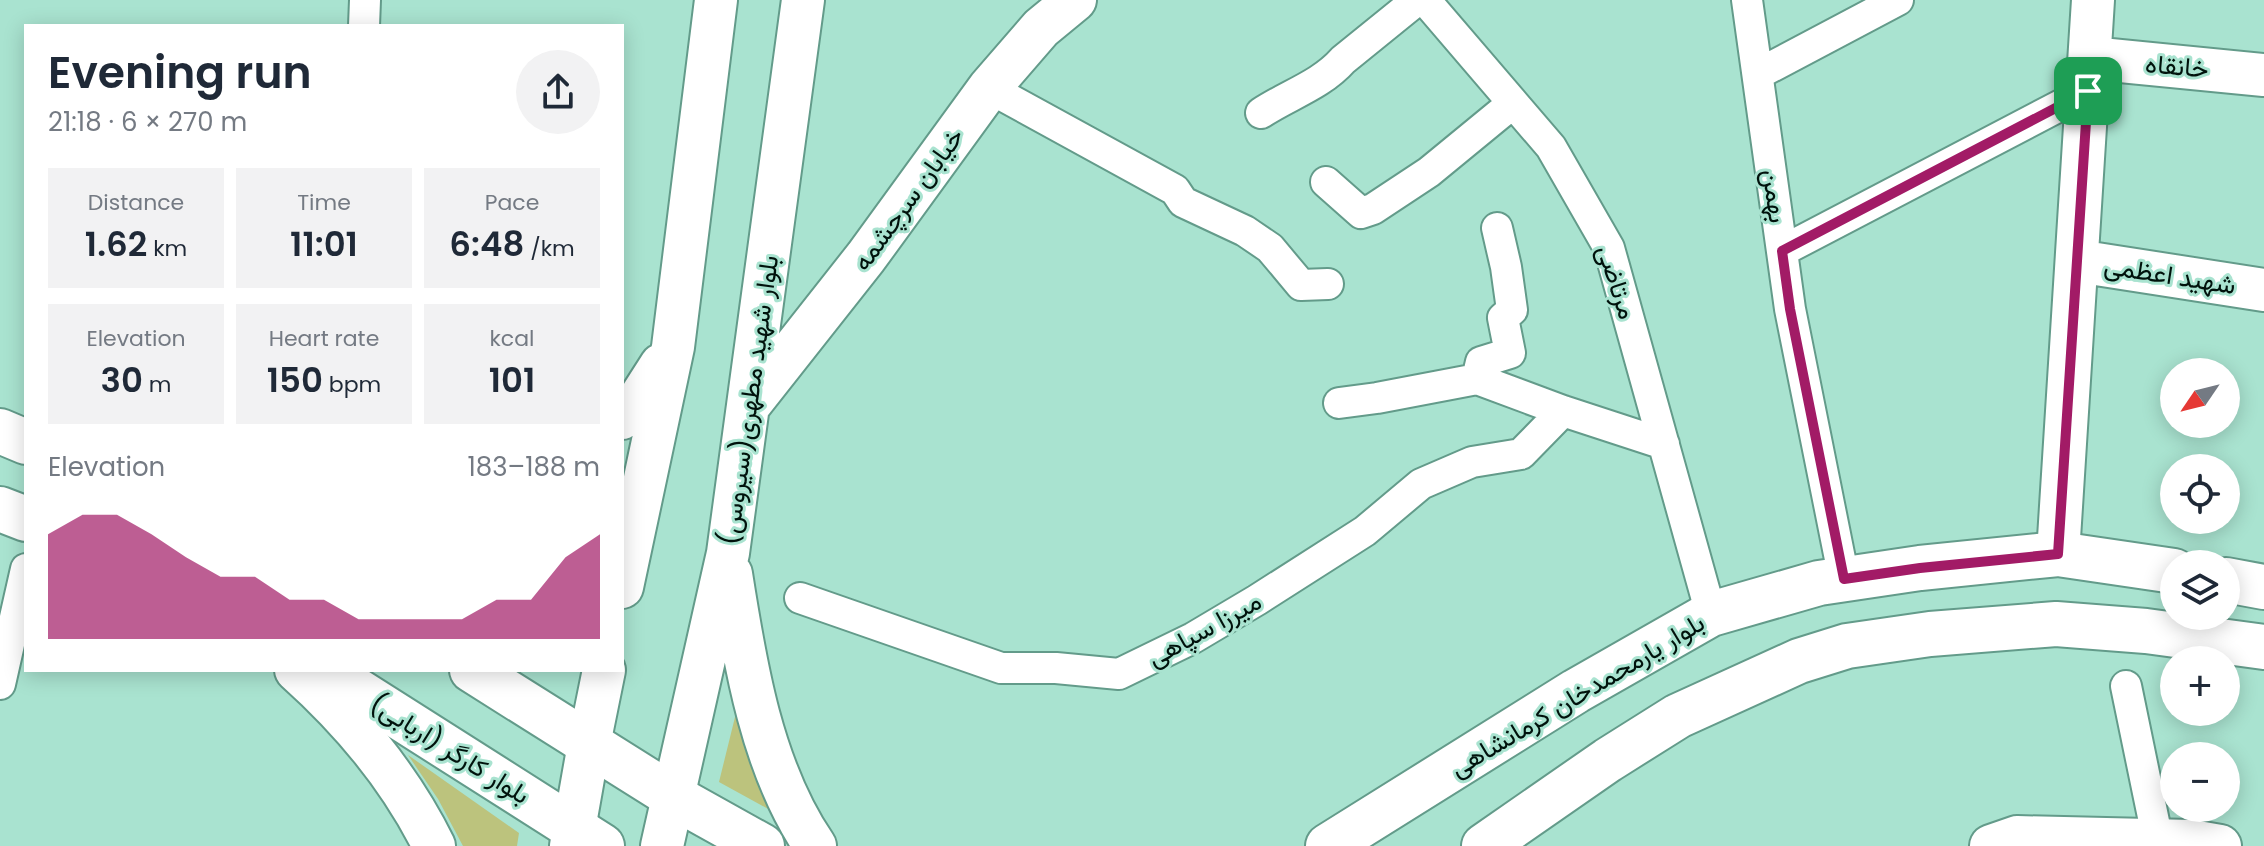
<!DOCTYPE html>
<html lang="en">
<head>
<meta charset="utf-8">
<style>
  body { margin:0; font-family:Poppins,Vazirmatn,sans-serif; background:#f2f2f3; color:#1f2937; height:100vh; display:flex; flex-direction:column; font-size:30px; white-space:nowrap }
  * { box-sizing:border-box; margin:0 }
  p { font-size:26px; color:#747a83 }
  .icon { flex:none; width:44px; height:44px; fill:none; stroke:currentColor; stroke-width:2; stroke-linecap:round; stroke-linejoin:round }
  .map { position:relative; flex:1; overflow:hidden }
  .side { position:absolute; left:24px; top:24px; width:600px; height:648px; display:flex; flex-direction:column; background:#fff; border-radius:0px; box-shadow:0 4px 20px #0003 }
  .side>* { flex:none }
  .needle { width:52px; rotate:235deg }
  .buttons { position:absolute; left:2160px; top:358px; display:grid; gap:16px }
  .buttons a { display:grid; place-items:center; width:80px; height:80px; border-radius:50%; background:#fff; box-shadow:0 4px 20px #0003; font-size:40px }
  .pin { position:absolute; display:grid; place-items:center; width:68px; height:68px; color:#fff; margin:-34px; border-radius:16px; box-shadow:0 4px 12px #0006 }
  .round { display:grid; place-items:center; flex:none; width:84px; height:84px; border-radius:42px; background:#f2f2f3 }
  .summary { display:flex; align-items:center; justify-content:space-between; height:136px; padding:0 24px }
  h1 { font-size:44px; font-weight:600; line-height:60px }
  .stats { display:grid; grid-template-columns:repeat(3,1fr); gap:12px; height:136px; padding:8px 24px }
  .stats div { display:grid; align-content:center; border-radius:0px; background:#f2f2f3; text-align:center }
  .stats b { font-size:34px; font-weight:600 }
  .stats small { font-size:22px; font-weight:400 }
  .stats p { font-size:22px }
  .chart { height:224px; padding:16px 24px }
  .chart p { display:flex; justify-content:space-between }
  .chart svg { width:100%; height:144px; margin-top:8px; fill:#a21b66; opacity:.7 }
  .map>svg:first-child { display:block }
  .green { fill:#bcc37d }
  .lines { fill:none; stroke-linecap:round; stroke-linejoin:round }
  .street-casing { stroke:#639b8a; stroke-width:34 }
  .secondary-casing { stroke:#639b8a; stroke-width:46 }
  .primary-casing { stroke:#639b8a; stroke-width:48 }
  .street { stroke:#fff; stroke-width:30 }
  .secondary { stroke:#fff; stroke-width:42 }
  .primary { stroke:#fff; stroke-width:44 }
  .route-casing { stroke:#fff; stroke-width:16 }
  .route { stroke:#a21b66; stroke-width:10 }
  .labels { text-anchor:middle; dominant-baseline:central; stroke-width:6; stroke-linejoin:round; paint-order:stroke }
  .street-label { font-size:26px; fill:#00120c; stroke:#a9e3d0 }
</style>
</head>
<body>
<div class="map">
<svg width="2264" height="846" viewBox="0 0 2264 846">
  <rect width="100%" height="100%" fill="#a9e3d0"/>
  <path class="green" d="M 737,709 L 770,810 L 719,782 Z
    M 408,755 L 519,833 L 517,846 L 463,846 L 438,799 Z"/>
  <g class="lines">
    <g class="street-casing">
      <path id="street" d="M 1425,0 L 1551,147 L 1609,248 L 1711,614
        M 1747,0 L 1790,309 L 1844,579
        M 364,26 L 365,0
        M 1758,74 L 1898,0
        M 989,88 L 1175,190 L 1183,202 L 1245,231 L 1270,248 L 1301,285 L 1328,284
        M 1261,113 C 1288,95 1321,85 1343,60 L 1417,0
        M 1326,182 L 1361,213 L 1373,209 L 1429,172 L 1513,103
        M 1782,251 L 2088,91
        M 1477,379 L 1481,362 L 1510,353 L 1503,318 L 1512,310 L 1506,267 L 1497,228
        M 1339,403 L 1377,398 L 1477,379 L 1563,411 L 1664,444
        M 800,598 L 1001,668 L 1056,668 L 1119,674 L 1193,638 L 1257,600 L 1365,531 L 1421,484 L 1472,462 L 1521,454 L 1563,411
        M 0,684 L 26,569
        M 2126,686 L 2158,841"/>
    </g>
    <g class="secondary-casing">
      <path id="secondary" d="M 2090,58 L 2264,75
        M 2077,261 L 2264,290
        M 750,404 L 866,257 L 989,88 L 1041,28 L 1075,0
        M 622,418 L 636,404 L 661,365
        M 2058,554 L 2093,0
        M 731,574 C 745,664 762,769 815,846
        M 622,587 L 673,347 L 716,0
        M 296,670 C 353,721 400,777 434,846
        M 571,846 L 589,744 L 604,670
        M 662,846 L 728,553 L 803,0
        M 1991,846 L 2017,837 L 2191,841 L 2220,846"/>
    </g>
    <g class="primary-casing">
      <path id="primary" d="M 0,431 L 26,442
        M 0,509 L 26,519
        M 2226,580 L 2264,587
        M 325,670 L 602,846
        M 472,670 L 674,797 L 762,846
        M 1328,846 L 1576,691 L 1711,614 L 1819,583 L 1920,568 L 2058,554 L 2174,571
        M 1484,846 L 1608,760 L 1678,716 L 1799,661 L 1847,646 L 1930,634 L 2056,624 L 2146,631 L 2264,647"/>
    </g>
    <use href="#street" class="street"/>
    <use href="#secondary" class="secondary"/>
    <use href="#primary" class="primary"/>
  </g>
  <g class="lines">
    <g class="route-casing">
      <path id="route" d="M 2088,91 L 2058,554 L 1920,568 L 1844,579 L 1790,309 L 1782,251 Z"/>
    </g>
    <use href="#route" class="route"/>
  </g>
  <g class="labels">
    <g class="street-label">
      <text transform="translate(2177 66) rotate(5)">خانقاه</text>
      <text transform="translate(1775 196) rotate(82)">بهمن</text>
      <text transform="translate(908 199) rotate(-54)">خیابان سرچشمه</text>
      <text transform="translate(2170 275) rotate(9)">شهید اعظمی</text>
      <text transform="translate(1617 282) rotate(72)">مرتاضی</text>
      <text transform="translate(749 400) rotate(-82)">بلوار شهید مطهری(سیروس)</text>
      <text transform="translate(1204 629) rotate(-29)">میرزا سپاهی</text>
      <text transform="translate(1577 695) rotate(-31)">بلوار یارمحمدخان کرمانشاهی</text>
      <text transform="translate(450 749) rotate(32)">بلوار کارگر (اربابی)</text>
    </g>
  </g>
</svg>
<div class="buttons">
<a><svg class="needle" viewBox="-14 -14 28 28"><path d="M0-13l5 13h-10z" fill="#e53935"/><path d="M0 13l5-13h-10z" fill="#747a83"/></svg></a>
<a><svg class="icon" aria-label="locate" viewBox="0 0 24 24"><circle cx="12" cy="12" r="6"/><path d="M12 2v4M12 18v4M2 12h4M18 12h4"/></svg></a>
<a><svg class="icon" aria-label="layers" viewBox="0 0 24 24"><path d="M12 4l9 5-9 5-9-5zM3 14l9 5 9-5"/></svg></a>
<a>+</a>
<a>−</a>
</div>
<div class="pin" style="left:2088px;top:91px;background:#1e9e55"><svg class="icon" aria-label="arrive" viewBox="0 0 24 24"><path d="M6 21V4h12l-3 4 3 4H6"/></svg></div>
<section class="side">
<div class="summary"><div><h1>Evening run</h1><p>21:18 · 6 × 270 m</p></div><a class="round"><svg class="icon" aria-label="share" viewBox="0 0 24 24"><path d="M12 15V3M7 8l5-5 5 5M5 13v7h14v-7"/></svg></a></div>
<div class="stats">
<div><p>Distance</p><b>1.62<small> km</small></b></div>
<div><p>Time</p><b>11:01</b></div>
<div><p>Pace</p><b>6:48<small> /km</small></b></div>
</div>
<div class="stats">
<div><p>Elevation</p><b>30<small> m</small></b></div>
<div><p>Heart rate</p><b>150<small> bpm</small></b></div>
<div><p>kcal</p><b>101</b></div>
</div>
<div class="chart"><p><span>Elevation</span>183–188 m</p>
<svg viewBox="0 0 160 44" preserveAspectRatio="none"><path d="M0 44V12L10 6L20 6L30 12L40 19L50 25L60 25L70 32L80 32L90 38L100 38L110 38L120 38L130 32L140 32L150 19L160 12V44z"/></svg>
</div>
</section>
</div>
</body>
</html>
